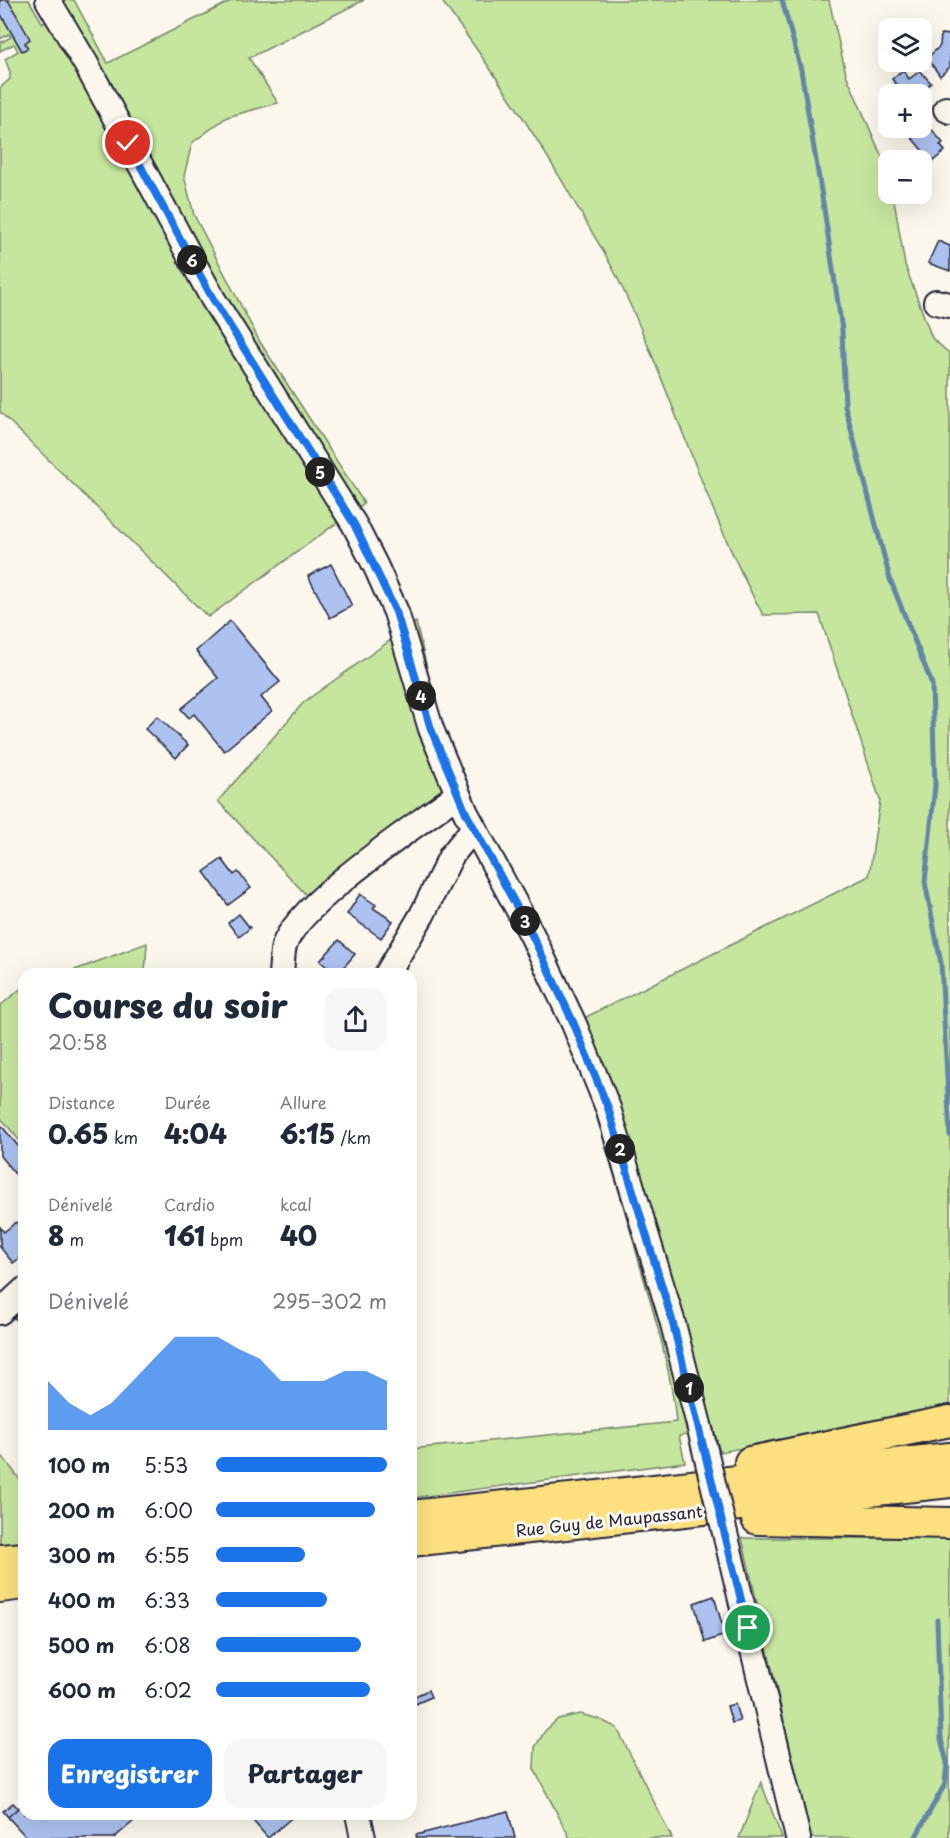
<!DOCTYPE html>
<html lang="fr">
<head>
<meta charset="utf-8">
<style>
  body { margin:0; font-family:"Playpen Sans",sans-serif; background:#f6f6f7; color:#1f2937; height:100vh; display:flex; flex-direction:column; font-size:22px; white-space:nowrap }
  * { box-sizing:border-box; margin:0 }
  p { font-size:20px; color:#747a83 }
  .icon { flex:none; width:33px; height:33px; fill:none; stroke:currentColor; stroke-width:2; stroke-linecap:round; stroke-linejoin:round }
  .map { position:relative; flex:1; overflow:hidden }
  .side { position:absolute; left:18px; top:968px; width:399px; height:852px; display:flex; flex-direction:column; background:#fff; border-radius:18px; box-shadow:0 6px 24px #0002 }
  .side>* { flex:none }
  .controls { position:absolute; left:878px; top:18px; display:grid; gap:12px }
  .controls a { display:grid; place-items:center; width:54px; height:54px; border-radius:12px; background:#fff; box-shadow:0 6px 24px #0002; font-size:30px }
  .pin { position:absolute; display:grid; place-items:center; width:51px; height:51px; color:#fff; margin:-26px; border:3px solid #fff; border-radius:50%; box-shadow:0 2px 6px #0007 }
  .km { position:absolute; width:30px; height:30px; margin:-15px; border-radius:50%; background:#222; color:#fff; font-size:16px; line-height:30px; text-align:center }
  .round { display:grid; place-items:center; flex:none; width:63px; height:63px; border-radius:18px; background:#f6f6f7 }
  .overview { display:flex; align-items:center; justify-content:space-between; height:102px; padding:0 30px }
  h1 { font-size:33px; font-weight:800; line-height:45px }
  .stats { display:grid; grid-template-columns:repeat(3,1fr); gap:9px; height:102px; padding:6px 30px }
  .stats div { display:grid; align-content:center }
  .stats b { font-size:26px; font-weight:800 }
  .stats small { font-size:16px; font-weight:400 }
  .stats p { font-size:16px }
  .chart { height:168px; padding:12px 30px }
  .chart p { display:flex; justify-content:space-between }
  .chart svg { width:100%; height:108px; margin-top:6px; fill:#1a73e8; opacity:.7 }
  .button { display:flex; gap:12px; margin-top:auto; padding:12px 30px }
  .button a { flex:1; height:69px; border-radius:18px; background:#1a73e8; color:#fff; font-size:24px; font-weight:800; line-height:69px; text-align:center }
  .button a+a { background:#f6f6f7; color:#1f2937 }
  ul { padding:0 30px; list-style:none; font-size:20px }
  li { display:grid; grid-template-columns:96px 72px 1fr; align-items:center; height:45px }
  li i { height:15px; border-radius:8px; background:#1a73e8 }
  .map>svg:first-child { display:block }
  .green { fill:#c6e69e; stroke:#74846c; stroke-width:1.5 }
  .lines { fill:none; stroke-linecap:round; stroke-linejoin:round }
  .stream { stroke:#6286a6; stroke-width:5 }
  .building { fill:#adc2f1; stroke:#22223b; stroke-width:1.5 }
  .minor-casing { stroke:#22223b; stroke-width:28 }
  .major-casing { stroke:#22223b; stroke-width:34 }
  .minor { stroke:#fbf7ec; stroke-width:24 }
  .major { stroke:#fce080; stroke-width:30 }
  .minor-bridge-casing { stroke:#22223b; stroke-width:28; stroke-linecap:butt }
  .minor-bridge { stroke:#fbf7ec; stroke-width:24 }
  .route-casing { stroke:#fff; stroke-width:12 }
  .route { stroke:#1a73e8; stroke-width:8 }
  .labels { text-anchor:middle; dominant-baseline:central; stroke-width:6; stroke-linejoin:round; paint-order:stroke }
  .street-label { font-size:16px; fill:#22223b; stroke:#fbf7ec }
</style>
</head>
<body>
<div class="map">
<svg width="950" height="1838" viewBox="0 0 950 1838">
  <rect width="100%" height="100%" fill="#fbf7ec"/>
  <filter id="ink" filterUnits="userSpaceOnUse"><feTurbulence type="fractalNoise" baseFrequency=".0167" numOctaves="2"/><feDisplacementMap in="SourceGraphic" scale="12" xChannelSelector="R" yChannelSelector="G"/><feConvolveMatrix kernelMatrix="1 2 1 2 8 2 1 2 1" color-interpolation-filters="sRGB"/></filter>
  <g filter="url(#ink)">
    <path class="green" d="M 0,0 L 29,0 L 43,24 L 59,6 L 56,0 L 74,0 L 108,63 L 233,0 L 364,0 L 249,58 L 278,103 L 227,117 L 192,143 L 184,176 L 194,215 L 260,342 L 364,503 L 208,617 L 0,412 L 0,88 L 10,79 L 10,72 L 5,59 L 18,51 L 14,44 L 0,51 L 0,43 L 11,37 L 9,34 L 0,39 Z
      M 441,0 L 829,0 L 846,74 L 888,171 L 888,194 L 893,194 L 905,265 L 932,338 L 950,354 L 950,1410 L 720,1452 L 713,1426 L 679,1436 L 685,1462 L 411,1498 L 411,1449 L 676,1422 C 671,1366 653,1312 638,1258 C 616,1180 594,1103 566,1027 L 869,876 L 880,800 L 819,614 L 763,615 C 705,509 672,390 619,281 C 609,259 595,238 583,217 C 540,141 493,70 441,0 Z
      M 416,622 L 439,719 L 465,776 L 311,900 L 218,801 L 304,702 Z
      M 147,943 L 145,973 L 67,973 Z
      M 24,986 L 24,1146 L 0,1117 L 0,1006 Z
      M 0,1453 L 24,1485 L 24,1544 L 0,1546 Z
      M 742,1538 L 950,1538 L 949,1838 L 811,1838 Z
      M 580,1714 L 599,1719 L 617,1728 L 672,1838 L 570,1838 L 534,1769 L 535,1747 L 545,1731 L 558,1719 Z
      M 761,1782 L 782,1838 L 739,1838 Z"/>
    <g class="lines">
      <path class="stream" d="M 782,0 L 801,70 L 824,209 L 842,330 L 845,406 L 890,579 L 932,684 L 935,786 L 925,882 L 941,963 L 950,1135
        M 915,1838 L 945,1784 L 947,1763 L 941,1739 L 937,1620"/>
    </g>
    <path class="building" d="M 0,0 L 8,0 L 30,39 L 25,43 L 28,48 L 22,51 L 0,13 Z
      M 941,34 L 950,35 L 950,67 L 940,76 L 927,58 L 940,46 Z
      M 903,70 L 909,79 L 920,71 L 931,83 L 919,94 L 893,94 L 899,88 L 892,79 Z
      M 923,119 L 943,143 L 940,145 L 945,151 L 932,162 L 907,132 L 913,128 L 921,128 Z
      M 938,241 L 950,246 L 950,271 L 928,263 Z
      M 331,564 L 352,606 L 330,618 L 308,576 Z
      M 230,621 L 280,682 L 261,697 L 272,711 L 224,751 L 194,714 L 189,718 L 181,709 L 218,678 L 196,651 Z
      M 157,716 L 188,745 L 176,758 L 145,729 Z
      M 222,859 L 234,875 L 238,872 L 251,888 L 228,905 L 204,872 Z
      M 360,894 L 376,905 L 373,908 L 393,921 L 381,938 L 347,914 Z
      M 239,914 L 250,928 L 239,937 L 228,923 Z
      M 339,940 L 355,954 L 338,974 L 321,974 L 328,968 L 320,961 Z
      M 0,1124 L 24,1153 L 24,1167 L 15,1174 L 0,1156 Z
      M 16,1222 L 24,1231 L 24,1255 L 13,1263 L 0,1247 L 0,1227 L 4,1232 Z
      M 24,1304 L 24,1325 L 22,1326 L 12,1315 Z
      M 714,1596 L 725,1635 L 705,1642 L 694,1603 Z
      M 428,1690 L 431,1697 L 411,1706 L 411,1698 Z
      M 735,1704 L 740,1721 L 732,1723 L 727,1706 Z
      M 13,1803 L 18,1808 L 8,1817 L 3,1811 Z
      M 24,1803 L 24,1814 L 142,1814 L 114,1838 L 27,1838 L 8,1817 Z
      M 508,1811 L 515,1838 L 417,1838 L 416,1835 Z
      M 247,1814 L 296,1814 L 268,1838 Z"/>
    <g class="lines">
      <g class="minor-casing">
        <path id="minor" d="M 48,0 L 86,64 L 213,299 L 354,524 L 376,567 L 396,612 L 431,729 L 466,813 L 532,935 L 574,1024 L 608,1108 L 672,1320 L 699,1425
          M 946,109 L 950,111
          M 936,302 L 950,305
          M 281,974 C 282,965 282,954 284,946 C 296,904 420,823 458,794
          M 387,974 L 422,915 L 451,856 L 474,828
          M 0,1312 L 24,1290
          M 731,1558 L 798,1838
          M 358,1814 L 363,1838"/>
      </g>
      <g class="major-casing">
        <path id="major" d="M 750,1462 L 950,1421
          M 411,1516 L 950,1458
          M 757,1519 L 950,1523
          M 411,1541 L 950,1482
          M 0,1560 L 24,1558
          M 0,1587 L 24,1584"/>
      </g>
      <use href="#minor" class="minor"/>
      <use href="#major" class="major"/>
      <g class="minor-bridge-casing">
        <path id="minor-bridge" d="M 699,1425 L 731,1558"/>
      </g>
      <use href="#minor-bridge" class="minor-bridge"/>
    </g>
  </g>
  <g class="lines" filter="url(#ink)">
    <g class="route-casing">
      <path id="route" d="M 128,143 L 213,299 L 354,524 L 396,612 L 431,729 L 466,813 L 532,935 L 574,1024 L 608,1108 L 672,1320 L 748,1628"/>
    </g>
    <use href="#route" class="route"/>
  </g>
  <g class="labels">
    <g class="street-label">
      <text transform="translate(609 1520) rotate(-6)">Rue Guy de Maupassant</text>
    </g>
  </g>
</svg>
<div class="controls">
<a><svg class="icon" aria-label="layers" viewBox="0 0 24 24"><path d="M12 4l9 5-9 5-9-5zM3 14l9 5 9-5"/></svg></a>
<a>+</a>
<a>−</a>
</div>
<div class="pin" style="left:748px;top:1628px;background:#1e9e55"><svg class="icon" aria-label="arrive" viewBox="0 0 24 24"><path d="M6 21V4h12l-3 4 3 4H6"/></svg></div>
<div class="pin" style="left:128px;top:143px;background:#d93025"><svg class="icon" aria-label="check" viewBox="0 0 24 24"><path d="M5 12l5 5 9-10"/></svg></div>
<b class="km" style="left:689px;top:1388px">1</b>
<b class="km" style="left:620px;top:1149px">2</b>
<b class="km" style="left:525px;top:921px">3</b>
<b class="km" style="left:421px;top:696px">4</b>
<b class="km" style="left:320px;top:472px">5</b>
<b class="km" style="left:192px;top:260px">6</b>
<section class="side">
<div class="overview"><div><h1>Course du soir</h1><p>20:58</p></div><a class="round"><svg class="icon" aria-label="share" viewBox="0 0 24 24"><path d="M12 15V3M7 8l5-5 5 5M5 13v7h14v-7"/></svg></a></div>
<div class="stats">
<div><p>Distance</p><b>0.65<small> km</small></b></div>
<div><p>Durée</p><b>4:04</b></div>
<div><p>Allure</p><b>6:15<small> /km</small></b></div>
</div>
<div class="stats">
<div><p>Dénivelé</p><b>8<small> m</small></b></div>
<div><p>Cardio</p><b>161<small> bpm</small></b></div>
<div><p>kcal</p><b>40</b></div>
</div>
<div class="chart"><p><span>Dénivelé</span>295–302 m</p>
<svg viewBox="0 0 160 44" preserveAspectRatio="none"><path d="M0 44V24L10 33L20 38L30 33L40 24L50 15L60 6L70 6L80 6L90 11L100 15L110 24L120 24L130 24L140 20L150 20L160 24V44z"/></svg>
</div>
<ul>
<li><b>100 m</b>5:53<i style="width:100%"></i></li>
<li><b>200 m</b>6:00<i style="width:93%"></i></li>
<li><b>300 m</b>6:55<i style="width:52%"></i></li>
<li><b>400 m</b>6:33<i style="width:65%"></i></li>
<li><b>500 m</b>6:08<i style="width:85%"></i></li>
<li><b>600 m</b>6:02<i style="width:90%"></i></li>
</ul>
<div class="button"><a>Enregistrer</a><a>Partager</a></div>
</section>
</div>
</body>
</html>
